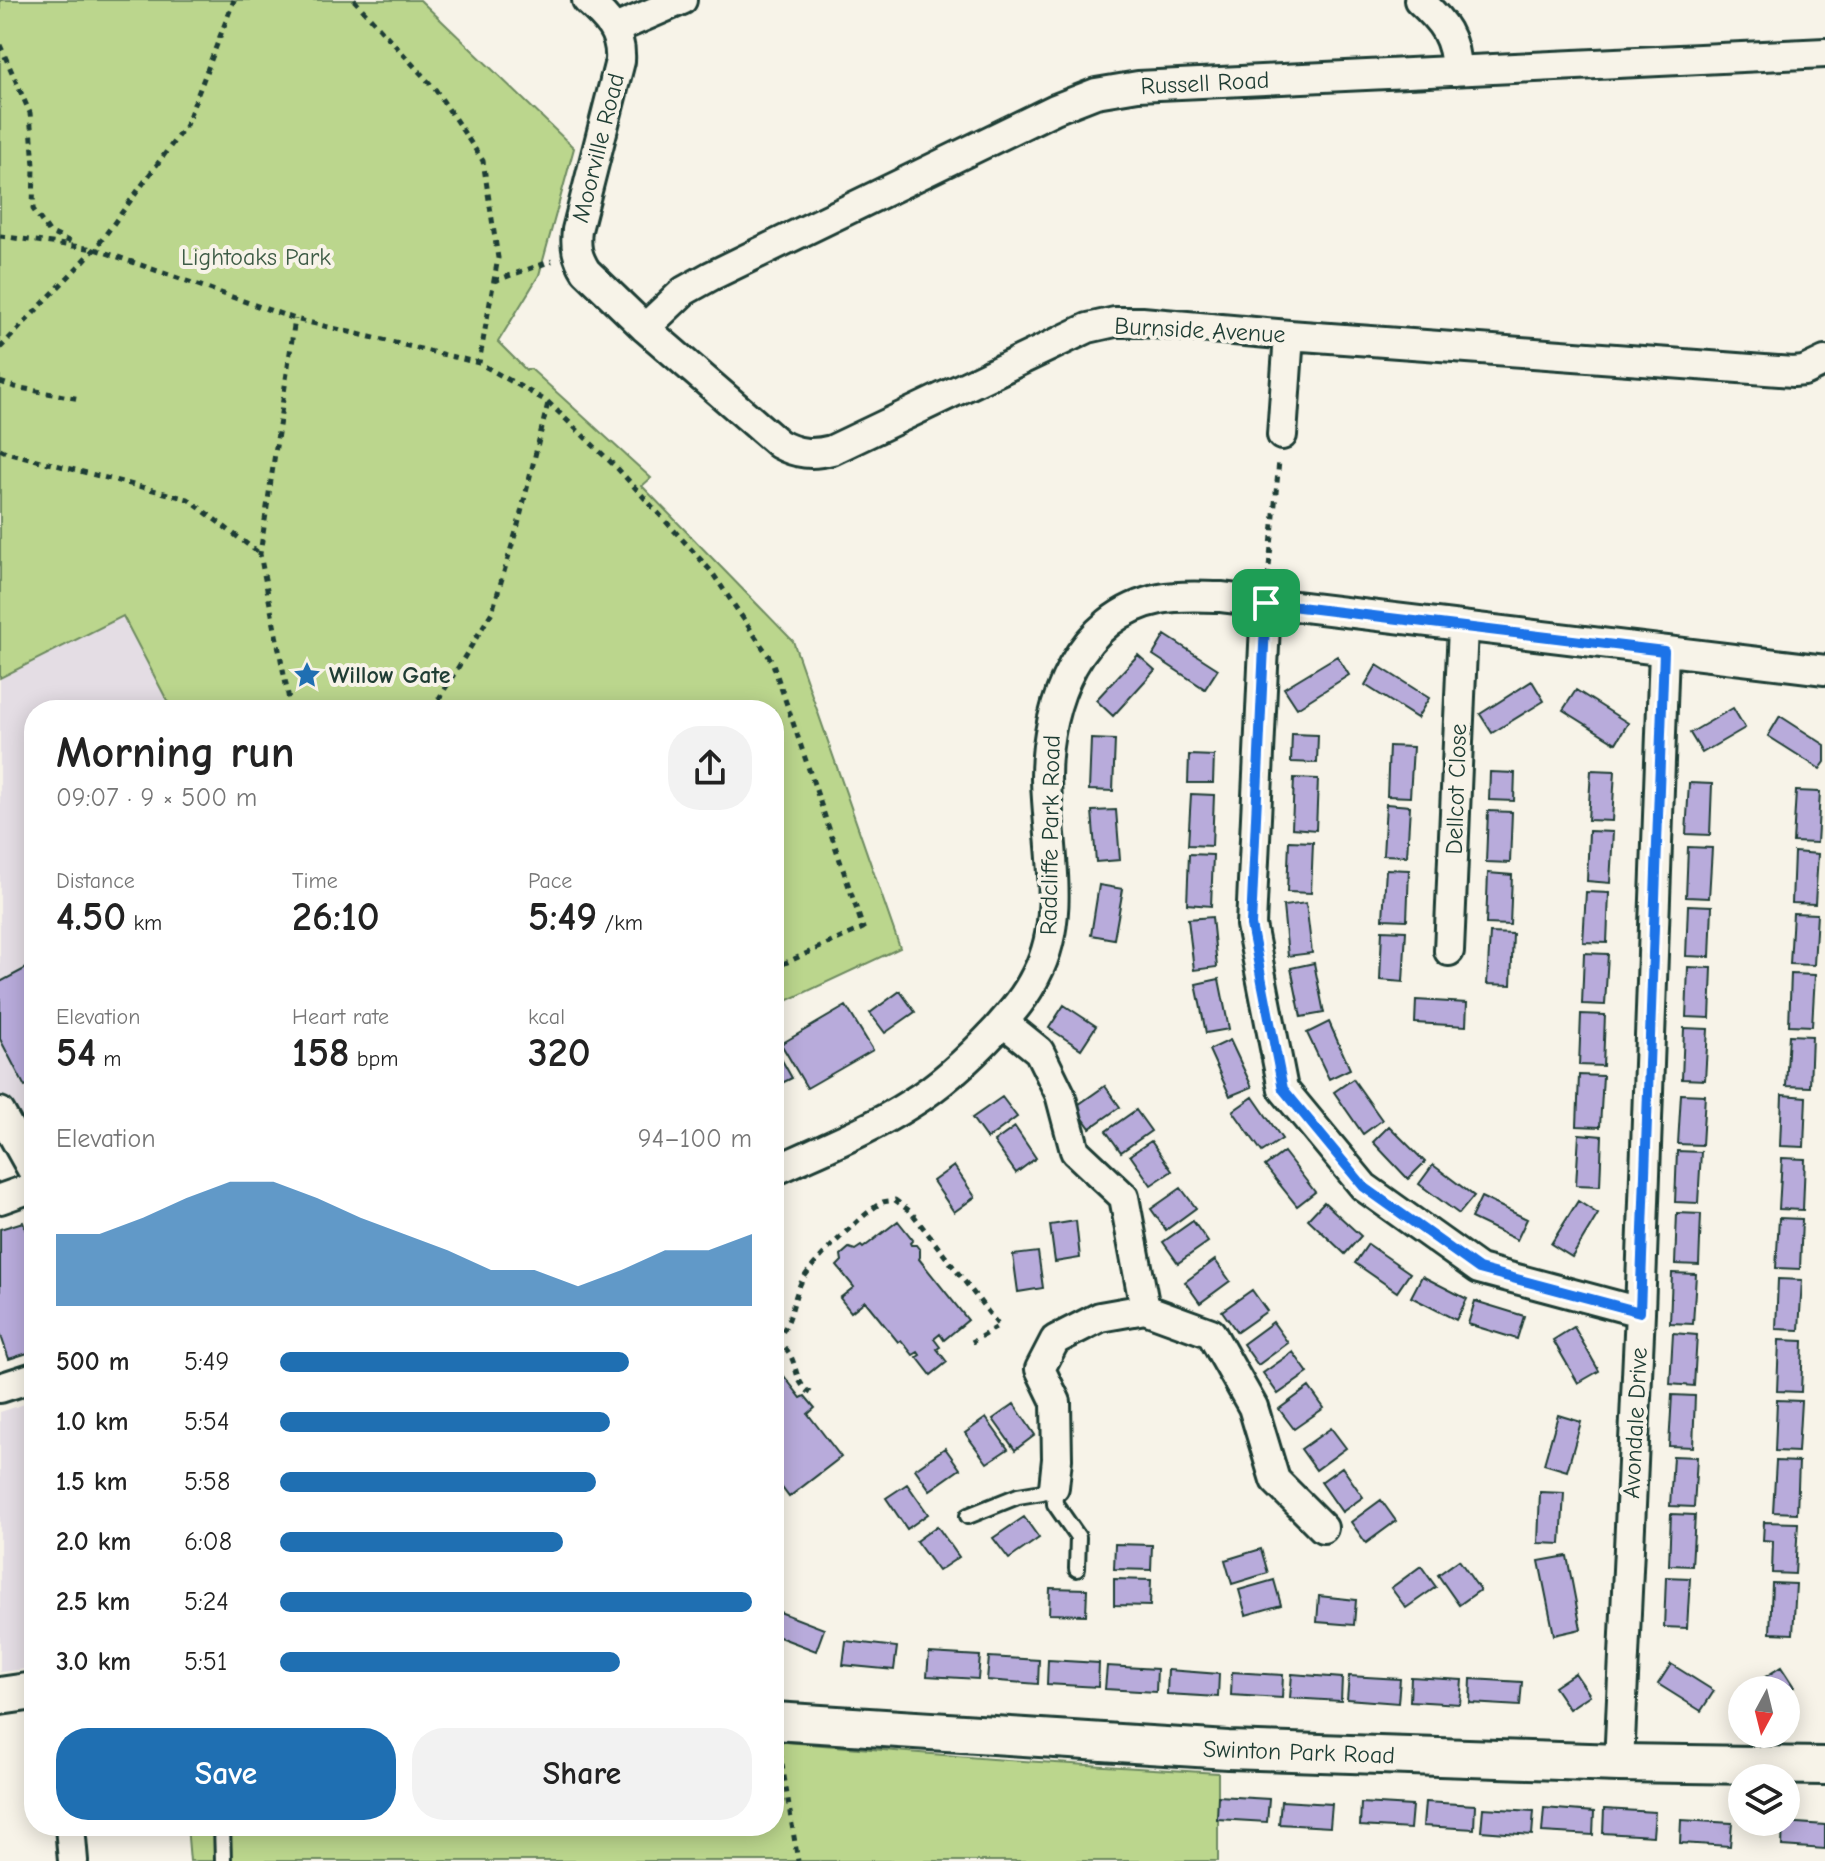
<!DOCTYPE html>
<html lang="en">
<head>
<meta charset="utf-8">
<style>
  body { margin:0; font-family:"Comic Neue",sans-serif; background:#f2f2f2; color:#222; height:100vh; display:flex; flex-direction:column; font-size:30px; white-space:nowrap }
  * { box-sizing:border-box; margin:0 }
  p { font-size:26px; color:#767676 }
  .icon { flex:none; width:44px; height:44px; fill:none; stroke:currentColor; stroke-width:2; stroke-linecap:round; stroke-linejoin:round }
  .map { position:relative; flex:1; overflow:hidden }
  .side { position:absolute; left:24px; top:700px; width:760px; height:1136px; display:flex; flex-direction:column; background:#fff; border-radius:32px; box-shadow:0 4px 20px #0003 }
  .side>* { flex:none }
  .needle { width:52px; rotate:187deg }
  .controls { position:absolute; left:1728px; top:1676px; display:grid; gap:16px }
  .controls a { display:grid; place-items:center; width:72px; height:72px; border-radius:50%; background:#fff; box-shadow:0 4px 20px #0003; font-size:40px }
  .pin { position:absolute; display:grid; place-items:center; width:68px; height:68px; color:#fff; margin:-34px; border-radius:16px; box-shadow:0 4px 12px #0006 }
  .round { display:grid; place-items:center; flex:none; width:84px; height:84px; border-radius:32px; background:#f2f2f2 }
  .summary { display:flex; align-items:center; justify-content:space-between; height:136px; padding:0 32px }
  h1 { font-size:44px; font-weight:800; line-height:60px }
  .metrics { display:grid; grid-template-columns:repeat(3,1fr); gap:12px; height:136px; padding:8px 32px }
  .metrics div { display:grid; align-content:center }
  .metrics b { font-size:40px; font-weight:800 }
  .metrics small { font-size:22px; font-weight:400 }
  .metrics p { font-size:22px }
  .chart { height:224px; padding:16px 32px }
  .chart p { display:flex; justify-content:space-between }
  .chart svg { width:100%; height:144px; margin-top:8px; fill:#1f6fb2; opacity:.7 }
  .action { display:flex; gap:16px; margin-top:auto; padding:16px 32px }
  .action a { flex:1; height:92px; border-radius:32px; background:#1f6fb2; color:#fff; font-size:32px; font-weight:800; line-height:92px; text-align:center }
  .action a+a { background:#f2f2f2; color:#222 }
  ul { padding:0 32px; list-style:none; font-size:26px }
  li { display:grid; grid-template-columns:128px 96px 1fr; align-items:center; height:60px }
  li i { height:20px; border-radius:10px; background:#1f6fb2 }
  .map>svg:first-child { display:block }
  .built { fill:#e4dde4 }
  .green { fill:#bbd68d; stroke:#6d8a60; stroke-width:2 }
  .building { fill:#b8abdb; stroke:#1f3d34; stroke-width:2 }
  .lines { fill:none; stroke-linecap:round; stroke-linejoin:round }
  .service-casing { stroke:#1f3d34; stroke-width:20 }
  .minor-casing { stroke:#1f3d34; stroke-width:34 }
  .tertiary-casing { stroke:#1f3d34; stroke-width:42 }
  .path { stroke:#1f3d34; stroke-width:5; stroke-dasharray:6 6; stroke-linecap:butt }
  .service { stroke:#f7f3e8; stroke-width:14 }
  .minor { stroke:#f7f3e8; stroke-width:28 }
  .tertiary { stroke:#f7f3e8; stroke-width:36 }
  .route-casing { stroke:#fff; stroke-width:16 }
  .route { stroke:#1a73e8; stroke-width:10 }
  .labels { text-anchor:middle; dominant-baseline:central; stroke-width:8; stroke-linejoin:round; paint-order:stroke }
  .street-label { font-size:24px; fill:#1f3d34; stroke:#f7f3e8 }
  .park-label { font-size:24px; fill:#3e5c46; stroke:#f7f3e8 }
  .poi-label { font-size:24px; font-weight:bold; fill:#1f3d34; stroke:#f7f3e8; text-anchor:start }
</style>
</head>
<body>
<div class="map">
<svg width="1825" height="1861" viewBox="0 0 1825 1861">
  <rect width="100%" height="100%" fill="#f7f3e8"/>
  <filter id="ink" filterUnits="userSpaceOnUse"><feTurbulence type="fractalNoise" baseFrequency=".0125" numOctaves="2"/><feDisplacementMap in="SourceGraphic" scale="16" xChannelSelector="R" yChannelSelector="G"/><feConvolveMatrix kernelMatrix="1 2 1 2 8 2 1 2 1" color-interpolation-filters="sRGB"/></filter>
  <g filter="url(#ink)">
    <path class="built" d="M 124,616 L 172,710 L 34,710 L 34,1169 L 0,1109 L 0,678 Z
      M 34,1401 L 34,1668 L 0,1672 L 0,1412 Z"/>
    <path class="green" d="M 0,0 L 420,0 L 574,148 L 539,275 L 498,342 L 526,370 L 531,369 L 651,478 L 642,486 L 793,641 L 900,948 L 774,1007 L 774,710 L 172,710 L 123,616 L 0,678 Z
      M 774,1741 L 992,1759 L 1218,1773 L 1218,1861 L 190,1861 L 187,1826 L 774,1826 Z"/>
    <path class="building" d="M 1165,635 L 1218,669 L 1205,689 L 1153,655 Z
      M 1138,655 L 1155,670 L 1113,716 L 1096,700 Z
      M 1337,656 L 1349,675 L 1297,708 L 1284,688 Z
      M 1377,665 L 1429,698 L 1417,718 L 1365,685 Z
      M 1532,681 L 1544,701 L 1492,733 L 1480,714 Z
      M 1576,690 L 1628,723 L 1616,743 L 1563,710 Z
      M 1733,708 L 1745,728 L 1702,753 L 1690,733 Z
      M 1780,716 L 1825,745 L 1825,762 L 1820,769 L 1768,736 Z
      M 1292,734 L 1318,735 L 1317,763 L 1291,762 Z
      M 1091,739 L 1115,740 L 1113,791 L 1089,790 Z
      M 1389,746 L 1413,747 L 1410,797 L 1387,796 Z
      M 1189,755 L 1214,756 L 1213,783 L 1188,783 Z
      M 1591,770 L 1615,771 L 1612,821 L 1588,820 Z
      M 1490,772 L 1515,773 L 1514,801 L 1489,800 Z
      M 1294,778 L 1318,779 L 1316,830 L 1292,828 Z
      M 1689,783 L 1712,784 L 1710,835 L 1686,834 Z
      M 1796,791 L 1820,792 L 1817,843 L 1793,842 Z
      M 1191,794 L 1214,795 L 1212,846 L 1188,845 Z
      M 1386,804 L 1410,806 L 1407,856 L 1383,855 Z
      M 1116,810 L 1120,860 L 1096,862 L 1092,811 Z
      M 1488,811 L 1512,812 L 1510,863 L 1486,862 Z
      M 1589,831 L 1613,832 L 1610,883 L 1587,881 Z
      M 1289,841 L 1313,842 L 1311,893 L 1287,892 Z
      M 1688,847 L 1712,848 L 1709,898 L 1686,897 Z
      M 1794,852 L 1818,854 L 1815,904 L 1792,903 Z
      M 1189,854 L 1213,855 L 1211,906 L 1187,904 Z
      M 1386,869 L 1409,870 L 1407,920 L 1383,919 Z
      M 1488,873 L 1512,875 L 1510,925 L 1486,924 Z
      M 1099,885 L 1123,889 L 1114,939 L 1091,935 Z
      M 1586,892 L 1609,893 L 1607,943 L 1583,942 Z
      M 1306,903 L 1312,953 L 1288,956 L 1283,906 Z
      M 1688,905 L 1712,906 L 1710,957 L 1686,956 Z
      M 1793,913 L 1817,914 L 1814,965 L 1790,964 Z
      M 1212,917 L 1217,967 L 1194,970 L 1188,919 Z
      M 1382,930 L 1406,931 L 1403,982 L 1380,980 Z
      M 1490,933 L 1513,934 L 1511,985 L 1487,984 Z
      M 1584,953 L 1608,954 L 1605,1005 L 1582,1004 Z
      M 1314,963 L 1324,1013 L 1301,1017 L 1291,968 Z
      M 34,964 L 34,1082 L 25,1087 L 0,1039 L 0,982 Z
      M 1688,967 L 1712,968 L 1710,1018 L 1686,1017 Z
      M 1791,974 L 1815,975 L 1812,1026 L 1789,1025 Z
      M 1219,979 L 1229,1029 L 1206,1033 L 1196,984 Z
      M 900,991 L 915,1012 L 885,1033 L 870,1013 Z
      M 1416,1000 L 1467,1003 L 1466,1026 L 1415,1023 Z
      M 1064,1005 L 1096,1026 L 1081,1049 L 1049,1028 Z
      M 846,1006 L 873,1050 L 807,1088 L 781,1044 Z
      M 1581,1014 L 1605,1015 L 1603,1066 L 1579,1065 Z
      M 1329,1022 L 1350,1069 L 1329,1079 L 1307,1033 Z
      M 1684,1028 L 1708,1029 L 1705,1080 L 1682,1079 Z
      M 1789,1035 L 1812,1036 L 1810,1087 L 1786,1086 Z
      M 1230,1040 L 1252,1087 L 1230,1096 L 1209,1050 Z
      M 774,1046 L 792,1078 L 774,1087 Z
      M 1579,1075 L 1603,1076 L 1600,1127 L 1577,1126 Z
      M 1353,1079 L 1382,1120 L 1363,1134 L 1334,1092 Z
      M 1105,1086 L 1120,1107 L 1090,1128 L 1075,1107 Z
      M 1681,1094 L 1705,1095 L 1702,1145 L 1678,1144 Z
      M 1782,1095 L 1806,1097 L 1804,1147 L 1780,1146 Z
      M 1002,1097 L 1017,1117 L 987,1139 L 972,1118 Z
      M 1253,1097 L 1282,1139 L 1262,1152 L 1233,1111 Z
      M 1136,1110 L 1151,1131 L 1121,1152 L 1106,1131 Z
      M 1389,1126 L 1425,1162 L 1408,1179 L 1373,1142 Z
      M 1015,1127 L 1036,1158 L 1016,1173 L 994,1142 Z
      M 1579,1134 L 1602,1136 L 1600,1186 L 1576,1185 Z
      M 1151,1141 L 1172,1171 L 1151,1185 L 1130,1155 Z
      M 1677,1151 L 1701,1152 L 1698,1203 L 1675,1202 Z
      M 1284,1152 L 1315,1192 L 1297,1206 L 1265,1166 Z
      M 1782,1158 L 1805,1159 L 1803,1210 L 1779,1209 Z
      M 1433,1165 L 1474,1196 L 1459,1214 L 1419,1184 Z
      M 954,1166 L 975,1197 L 954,1212 L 933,1181 Z
      M 1181,1188 L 1196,1208 L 1166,1230 L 1151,1209 Z
      M 1481,1197 L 1527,1219 L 1517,1240 L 1471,1218 Z
      M 1578,1201 L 1598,1214 L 1572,1257 L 1551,1244 Z
      M 1324,1202 L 1361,1236 L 1345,1254 L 1308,1219 Z
      M 1677,1213 L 1701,1214 L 1699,1265 L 1675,1264 Z
      M 1779,1218 L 1802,1219 L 1800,1269 L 1776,1268 Z
      M 898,1221 L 913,1240 L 910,1243 L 911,1245 L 916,1245 L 920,1250 L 920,1257 L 919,1259 L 968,1320 L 944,1340 L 940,1334 L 934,1339 L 940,1347 L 937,1349 L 947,1362 L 931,1375 L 917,1357 L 920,1355 L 918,1352 L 913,1355 L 901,1340 L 898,1342 L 865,1301 L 851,1312 L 840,1298 L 854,1287 L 837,1266 L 842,1261 L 841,1255 L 849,1248 L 855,1250 L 861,1246 L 863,1248 Z
      M 1076,1221 L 1080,1258 L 1055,1262 L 1050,1225 Z
      M 1193,1221 L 1208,1242 L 1178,1263 L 1163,1242 Z
      M 23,1222 L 34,1256 L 34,1351 L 9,1359 L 0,1333 L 0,1229 Z
      M 1368,1244 L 1410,1273 L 1397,1292 L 1355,1263 Z
      M 1038,1252 L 1043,1288 L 1018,1292 L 1013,1255 Z
      M 1215,1260 L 1230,1281 L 1200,1303 L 1185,1282 Z
      M 1672,1273 L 1696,1274 L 1693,1324 L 1670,1323 Z
      M 1422,1276 L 1467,1299 L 1456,1320 L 1411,1297 Z
      M 1778,1279 L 1802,1280 L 1799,1330 L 1776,1329 Z
      M 1252,1290 L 1267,1311 L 1237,1332 L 1222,1311 Z
      M 1475,1301 L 1524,1316 L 1517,1339 L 1468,1324 Z
      M 1273,1322 L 1288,1343 L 1258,1365 L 1243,1344 Z
      M 1574,1327 L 1599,1371 L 1578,1383 L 1553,1340 Z
      M 1673,1333 L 1697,1335 L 1694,1386 L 1670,1384 Z
      M 1779,1340 L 1803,1341 L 1801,1392 L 1777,1391 Z
      M 1293,1352 L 1308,1373 L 1278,1394 L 1263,1373 Z
      M 774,1363 L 801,1398 L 805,1396 L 815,1408 L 808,1414 L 841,1457 L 789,1497 L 774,1477 Z
      M 1309,1387 L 1324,1408 L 1294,1429 L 1279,1409 Z
      M 1672,1395 L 1695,1396 L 1693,1447 L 1669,1446 Z
      M 1777,1400 L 1801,1401 L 1798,1452 L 1775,1451 Z
      M 1014,1404 L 1035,1435 L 1015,1450 L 993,1419 Z
      M 1558,1415 L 1581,1422 L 1567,1471 L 1544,1464 Z
      M 986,1418 L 1008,1449 L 987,1463 L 965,1433 Z
      M 1331,1428 L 1346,1448 L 1316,1470 L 1301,1449 Z
      M 945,1448 L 960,1469 L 930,1490 L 915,1469 Z
      M 1673,1456 L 1697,1457 L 1694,1507 L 1670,1506 Z
      M 1776,1461 L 1799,1462 L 1797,1513 L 1773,1512 Z
      M 1342,1467 L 1363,1497 L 1342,1512 L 1321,1482 Z
      M 907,1484 L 928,1514 L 907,1529 L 886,1498 Z
      M 1540,1492 L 1564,1493 L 1561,1544 L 1538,1543 Z
      M 1381,1500 L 1396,1521 L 1366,1543 L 1351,1522 Z
      M 1671,1514 L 1695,1515 L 1692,1566 L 1669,1565 Z
      M 1024,1517 L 1039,1538 L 1009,1559 L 993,1538 Z
      M 1764,1522 L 1798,1523 L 1795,1574 L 1772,1573 L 1773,1541 L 1763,1540 Z
      M 937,1526 L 959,1557 L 938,1571 L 916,1541 Z
      M 1115,1544 L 1152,1545 L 1151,1570 L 1114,1569 Z
      M 1261,1549 L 1268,1573 L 1232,1584 L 1225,1560 Z
      M 1567,1556 L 1581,1629 L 1554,1635 L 1539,1561 Z
      M 1459,1560 L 1480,1590 L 1459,1605 L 1438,1575 Z
      M 1421,1566 L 1436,1587 L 1406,1608 L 1391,1588 Z
      M 1666,1577 L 1690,1578 L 1687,1628 L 1664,1627 Z
      M 1114,1579 L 1151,1580 L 1150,1606 L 1114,1605 Z
      M 1274,1580 L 1281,1605 L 1246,1615 L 1239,1590 Z
      M 1772,1583 L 1796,1584 L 1793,1634 L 1770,1633 Z
      M 1050,1588 L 1087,1589 L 1086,1615 L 1049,1614 Z
      M 1319,1596 L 1356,1600 L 1354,1625 L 1317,1622 Z
      M 777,1611 L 824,1629 L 816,1651 L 774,1635 L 774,1619 Z
      M 846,1641 L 897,1647 L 894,1670 L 843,1665 Z
      M 929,1653 L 980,1656 L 978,1679 L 927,1676 Z
      M 989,1657 L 1039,1660 L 1038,1684 L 987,1680 Z
      M 1048,1660 L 1099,1663 L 1098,1687 L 1047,1684 Z
      M 1671,1664 L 1714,1691 L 1701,1711 L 1658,1684 Z
      M 1107,1666 L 1157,1669 L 1156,1692 L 1105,1689 Z
      M 1781,1667 L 1794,1687 L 1786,1692 L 1786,1690 L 1745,1690 Z
      M 1168,1670 L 1219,1674 L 1218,1697 L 1167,1694 Z
      M 1232,1672 L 1283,1675 L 1282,1698 L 1231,1695 Z
      M 1575,1673 L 1590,1695 L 1569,1709 L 1554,1687 Z
      M 1292,1674 L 1342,1678 L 1341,1701 L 1290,1698 Z
      M 1349,1676 L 1400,1679 L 1398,1703 L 1347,1699 Z
      M 1411,1677 L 1462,1680 L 1460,1704 L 1410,1701 Z
      M 1471,1679 L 1522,1682 L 1520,1706 L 1470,1703 Z
      M 1218,1796 L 1269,1799 L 1267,1822 L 1217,1819 Z
      M 1281,1801 L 1332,1804 L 1330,1827 L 1279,1824 Z
      M 1425,1802 L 1475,1805 L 1474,1829 L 1423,1826 Z
      M 1361,1803 L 1412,1806 L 1410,1829 L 1360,1826 Z
      M 1483,1808 L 1534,1811 L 1532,1835 L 1481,1831 Z
      M 1544,1808 L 1594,1812 L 1593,1835 L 1542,1832 Z
      M 1604,1809 L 1655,1812 L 1653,1836 L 1603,1833 Z
      M 1681,1820 L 1732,1823 L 1730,1846 L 1680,1843 Z
      M 1783,1822 L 1825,1825 L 1825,1849 L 1782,1846 Z"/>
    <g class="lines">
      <g class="service-casing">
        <path id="service" d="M 968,1516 L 1018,1496 L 1042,1492 L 1054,1487 L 1055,1504 L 1078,1537 L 1077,1569
          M 222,1826 L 223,1861"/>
      </g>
      <g class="minor-casing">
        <path id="minor" d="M 587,0 C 607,18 622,32 620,61 L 577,230 C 575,246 577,257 586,271 L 645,328 L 779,444 C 797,454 812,455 832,450 L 1088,328 L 1115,322 L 1142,322 L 1289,335 L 1793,372 L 1804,371 L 1825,361
          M 1419,0 C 1443,22 1455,37 1456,71
          M 615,29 L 682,0
          M 645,328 L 684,291 L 711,276 L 1055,109 L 1096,93 L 1138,86 L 1825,53
          M 1282,435 L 1289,335
          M 1266,603 L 1251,925 L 1283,1089 L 1364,1187 L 1479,1269 L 1640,1312
          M 1449,951 L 1463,627
          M 1003,1022 L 1039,1051 L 1060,1094 L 1075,1151 L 1124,1197 L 1145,1309 L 1211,1333 L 1253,1407 L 1275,1480 L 1323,1528
          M 0,1112 L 34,1173
          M 774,1171 C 819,1150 868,1131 910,1104 C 943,1084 971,1057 997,1029 C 1012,1012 1026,996 1036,975 C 1068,915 1047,843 1046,778 C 1046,703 1079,615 1160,599 C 1180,595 1201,597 1221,597 L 1825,670
          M 0,1199 L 34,1187
          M 0,1388 L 34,1377
          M 1054,1487 L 1057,1459 L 1056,1402 L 1040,1369 L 1055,1340 L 1100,1317 L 1145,1309
          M 1619,1763 L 1640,1312 L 1664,651
          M 70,1826 L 73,1861"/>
      </g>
      <g class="tertiary-casing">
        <path id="tertiary" d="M 0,1696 L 34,1691
          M 774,1721 L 1228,1750 L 1619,1763 L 1825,1766"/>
      </g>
      <path class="path" d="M 354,0 L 435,89 L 483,161 L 498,258 L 479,363
        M 0,45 L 30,113 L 34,166 L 33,209 L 49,232 L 75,244
        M 0,236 L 95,249 L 295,319 L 479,363 L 548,402 L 618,469 L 711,571 L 772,661 L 863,928 L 774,968
        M 494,281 L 552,261
        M 0,348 L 95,249 L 186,125 L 234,0
        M 0,382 L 15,387 L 80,399
        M 0,449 L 6,452 L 188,499 L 260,554
        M 1268,578 L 1279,461
        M 291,710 L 260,554 L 295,319
        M 432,710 L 492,612 L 518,525 L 548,403
        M 775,1341 C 795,1320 790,1302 803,1279 C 812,1263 866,1210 883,1202 C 887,1201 891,1201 895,1200 L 911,1212 L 999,1326 L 972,1342
        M 775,1341 C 802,1354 789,1380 811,1393
        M 780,1752 L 798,1861"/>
      <use href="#service" class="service"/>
      <use href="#minor" class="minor"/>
      <use href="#tertiary" class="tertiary"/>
    </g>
  </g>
  <g class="lines" filter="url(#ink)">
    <g class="route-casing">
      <path id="route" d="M 1266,603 L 1664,651 L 1640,1312 L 1479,1269 L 1364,1187 L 1283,1089 L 1251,925 Z"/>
    </g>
    <use href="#route" class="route"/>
  </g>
  <defs>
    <g id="sight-bare" transform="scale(2.16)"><path d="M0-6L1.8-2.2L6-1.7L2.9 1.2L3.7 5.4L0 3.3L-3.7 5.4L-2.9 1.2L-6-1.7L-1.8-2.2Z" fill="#1f6fb2" stroke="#f7f3e8" stroke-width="2.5" paint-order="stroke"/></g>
  </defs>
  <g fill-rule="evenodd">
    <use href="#sight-bare" x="307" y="675"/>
  </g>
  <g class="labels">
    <g class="street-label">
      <text transform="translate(1205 83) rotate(-3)">Russell Road</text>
      <text transform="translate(598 148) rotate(-76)">Moorville Road</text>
      <text transform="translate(1200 330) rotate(3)">Burnside Avenue</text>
      <text transform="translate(1456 789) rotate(-88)">Dellcot Close</text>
      <text transform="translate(1050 835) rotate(-89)">Radcliffe Park Road</text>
      <text transform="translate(1635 1423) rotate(-87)">Avondale Drive</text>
      <text transform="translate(1299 1752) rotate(2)">Swinton Park Road</text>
    </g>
    <g class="park-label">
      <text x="256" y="257">Lightoaks Park</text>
    </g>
    <g class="poi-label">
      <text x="329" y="675">Willow Gate</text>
    </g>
  </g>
</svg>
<div class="controls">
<a><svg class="needle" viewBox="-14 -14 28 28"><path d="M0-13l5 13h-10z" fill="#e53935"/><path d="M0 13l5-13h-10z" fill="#767676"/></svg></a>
<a><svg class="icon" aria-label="layers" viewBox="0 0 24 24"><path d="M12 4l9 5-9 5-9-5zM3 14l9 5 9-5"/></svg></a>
</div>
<div class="pin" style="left:1266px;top:603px;background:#1e9e55"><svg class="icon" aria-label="arrive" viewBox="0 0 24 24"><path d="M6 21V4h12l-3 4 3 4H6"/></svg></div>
<section class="side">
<div class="summary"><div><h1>Morning run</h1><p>09:07 · 9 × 500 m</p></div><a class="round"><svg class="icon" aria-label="share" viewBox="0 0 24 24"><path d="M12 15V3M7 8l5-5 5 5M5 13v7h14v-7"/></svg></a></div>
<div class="metrics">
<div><p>Distance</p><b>4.50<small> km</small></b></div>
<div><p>Time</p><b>26:10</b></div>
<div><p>Pace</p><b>5:49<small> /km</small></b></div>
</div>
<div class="metrics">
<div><p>Elevation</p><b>54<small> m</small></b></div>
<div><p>Heart rate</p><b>158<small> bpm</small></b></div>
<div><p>kcal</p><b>320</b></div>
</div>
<div class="chart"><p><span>Elevation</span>94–100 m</p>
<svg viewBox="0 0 160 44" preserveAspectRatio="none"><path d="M0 44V22L10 22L20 17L30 11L40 6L50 6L60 11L70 17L80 22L90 27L100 33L110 33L120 38L130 33L140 27L150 27L160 22V44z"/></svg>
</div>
<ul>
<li><b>500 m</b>5:49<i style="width:74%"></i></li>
<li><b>1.0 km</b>5:54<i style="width:70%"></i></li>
<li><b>1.5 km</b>5:58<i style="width:67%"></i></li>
<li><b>2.0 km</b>6:08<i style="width:60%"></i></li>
<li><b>2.5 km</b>5:24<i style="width:100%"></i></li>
<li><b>3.0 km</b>5:51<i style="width:72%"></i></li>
</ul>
<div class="action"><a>Save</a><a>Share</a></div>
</section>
</div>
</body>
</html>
